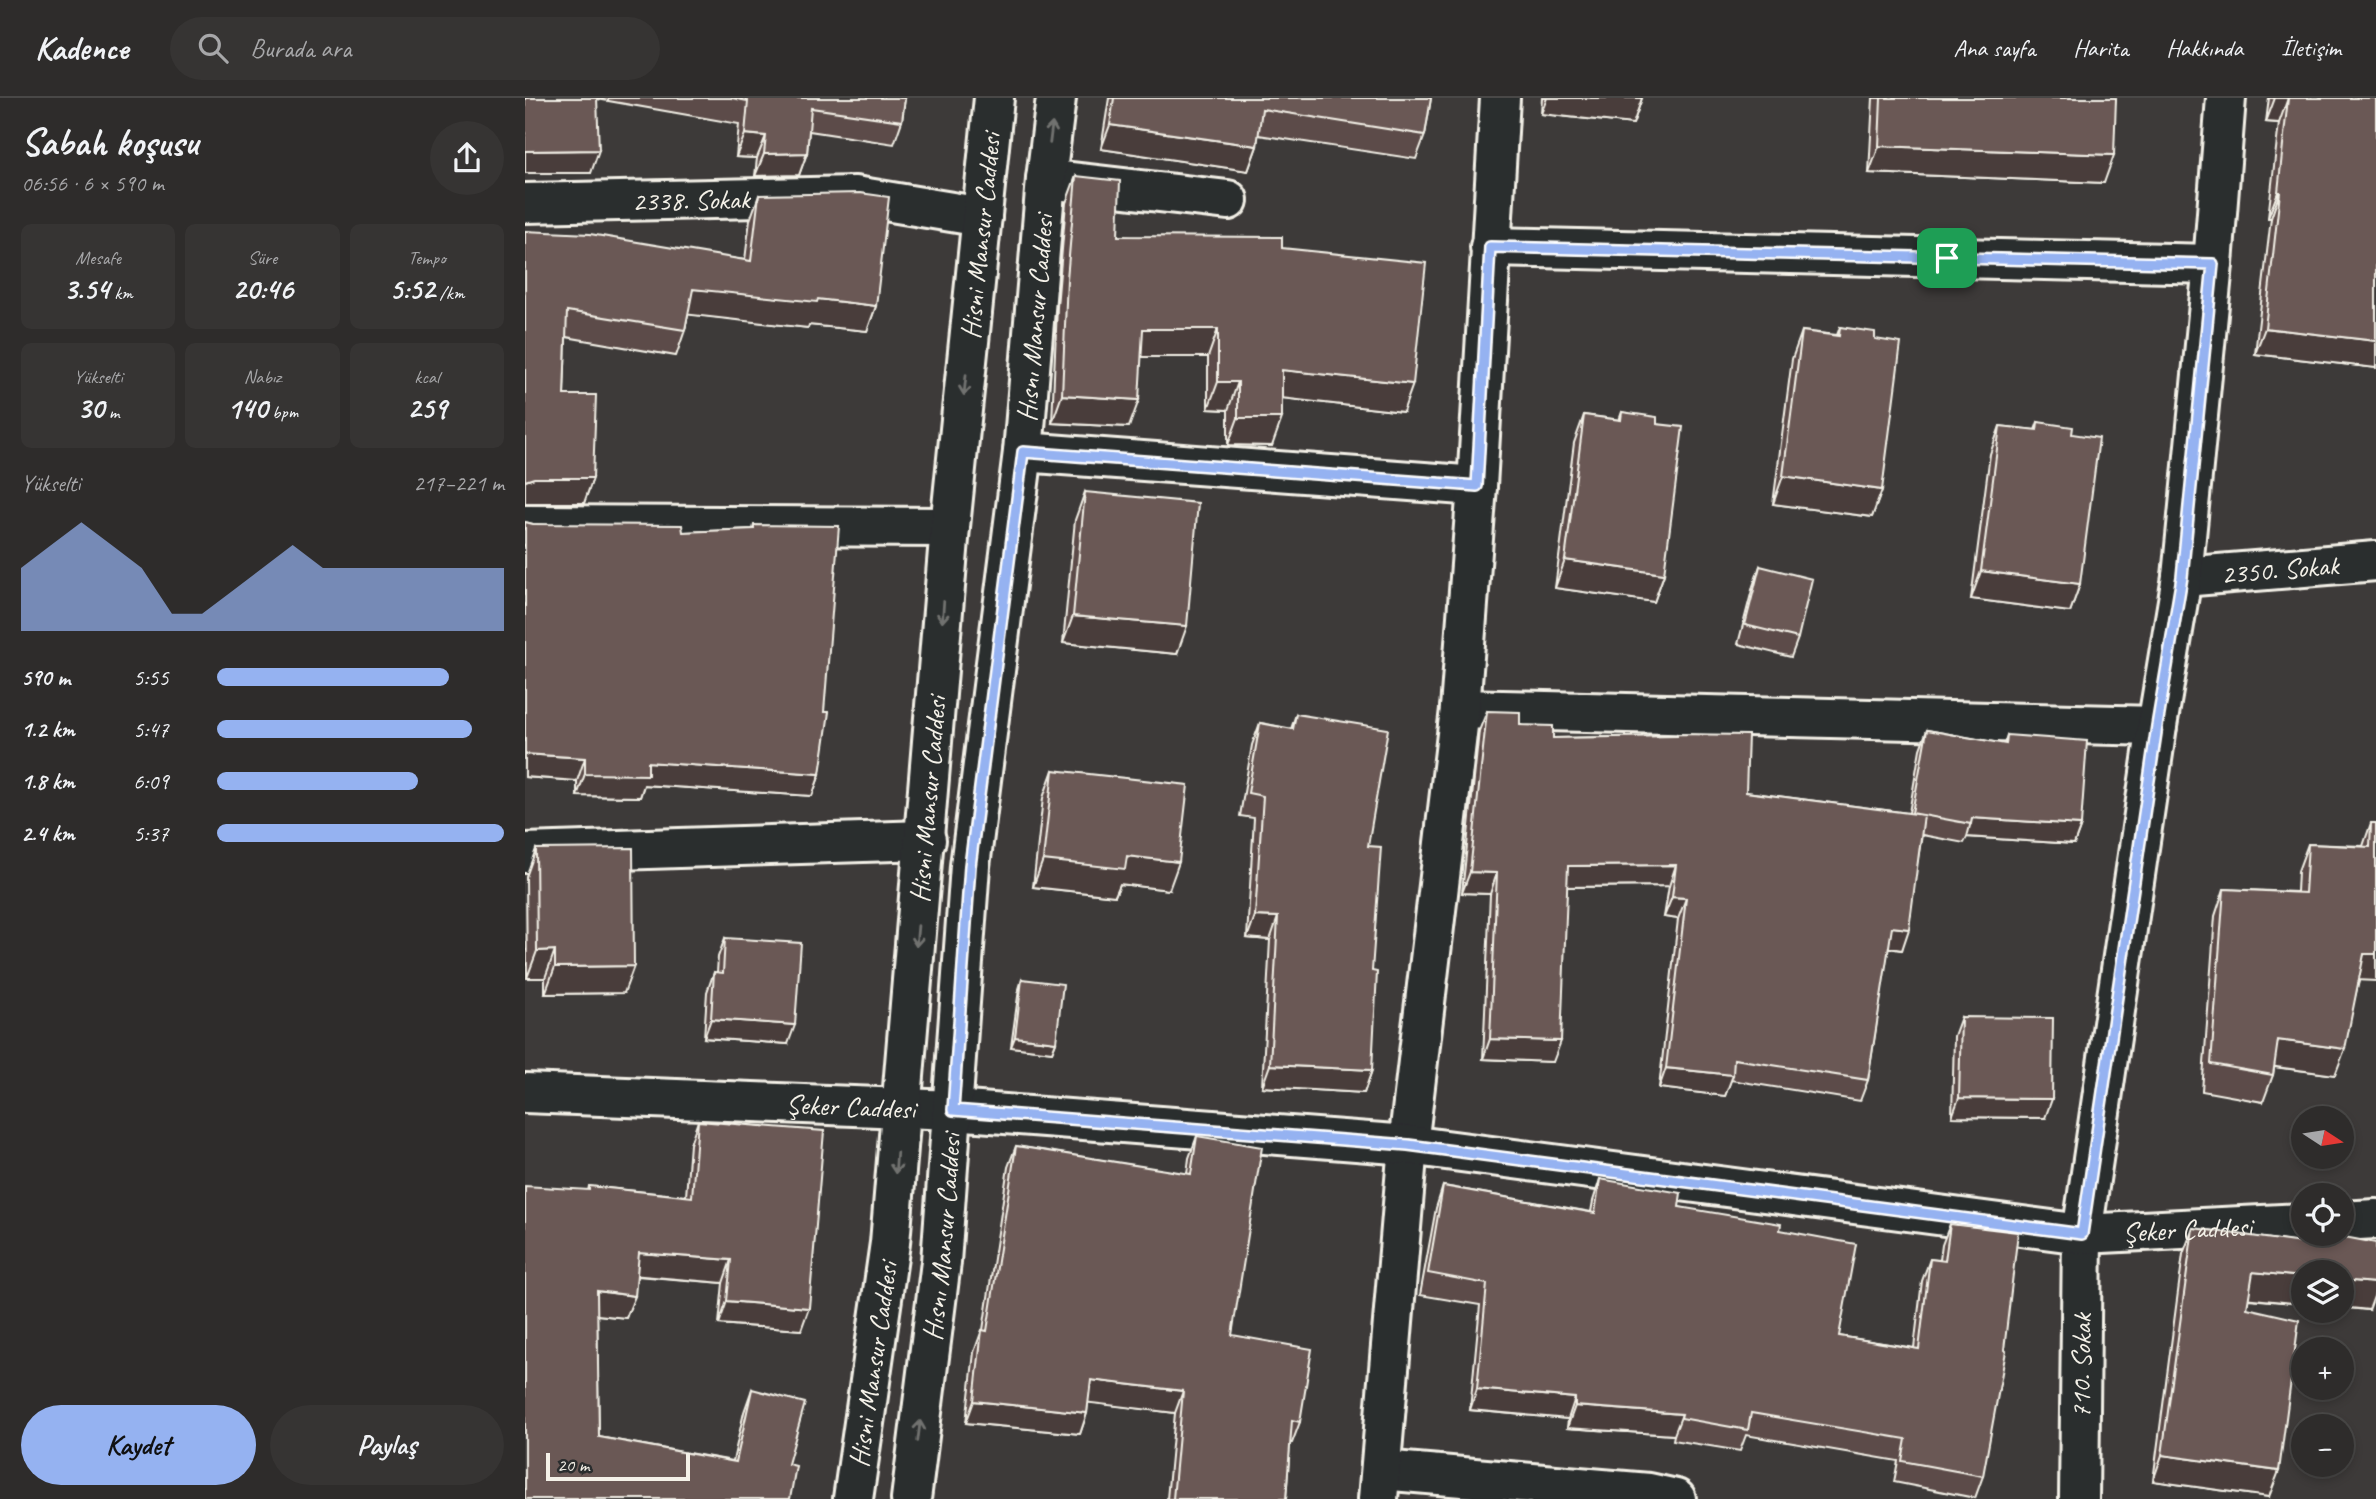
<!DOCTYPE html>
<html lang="tr">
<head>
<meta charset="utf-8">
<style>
  body { margin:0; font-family:Caveat,sans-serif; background:#363433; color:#f1f3f6; height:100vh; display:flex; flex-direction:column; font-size:26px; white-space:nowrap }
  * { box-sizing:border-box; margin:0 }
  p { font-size:23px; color:#a7a7a9 }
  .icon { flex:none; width:38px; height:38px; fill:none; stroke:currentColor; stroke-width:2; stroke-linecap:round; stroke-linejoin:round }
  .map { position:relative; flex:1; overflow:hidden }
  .details { display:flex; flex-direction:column; background:#2e2c2b; width:525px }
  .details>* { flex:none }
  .needle { width:46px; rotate:102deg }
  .tools { position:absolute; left:1766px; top:1008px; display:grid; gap:14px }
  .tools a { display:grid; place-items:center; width:63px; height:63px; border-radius:50%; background:#2e2c2b; box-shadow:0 4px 10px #0003,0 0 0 2px #494847; font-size:35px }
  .scale { position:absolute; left:21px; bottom:18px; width:144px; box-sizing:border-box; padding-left:7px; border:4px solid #f4f1e8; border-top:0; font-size:19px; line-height:24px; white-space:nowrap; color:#f4f1e8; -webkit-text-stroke:5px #2a2d2e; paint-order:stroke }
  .pin { position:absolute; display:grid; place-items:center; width:60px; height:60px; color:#fff; margin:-30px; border-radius:14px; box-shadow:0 4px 10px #0006 }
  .round { display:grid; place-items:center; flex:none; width:74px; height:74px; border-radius:37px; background:#363433 }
  .overview { display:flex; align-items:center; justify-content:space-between; height:119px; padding:0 21px }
  h1 { font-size:38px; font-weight:700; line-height:52px }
  .stats { display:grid; grid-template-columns:repeat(3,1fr); gap:10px; height:119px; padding:7px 21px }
  .stats div { display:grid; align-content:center; border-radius:10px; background:#363433; text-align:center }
  .stats b { font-size:30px; font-weight:700 }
  .stats small { font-size:19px; font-weight:400 }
  .stats p { font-size:19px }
  .chart { height:196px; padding:14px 21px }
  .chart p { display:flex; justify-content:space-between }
  .chart svg { width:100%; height:126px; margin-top:7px; fill:#95b2f1; opacity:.7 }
  .primary-button { display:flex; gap:14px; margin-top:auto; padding:14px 21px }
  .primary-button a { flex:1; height:80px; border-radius:42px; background:#95b2f1; color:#111; font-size:28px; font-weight:700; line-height:80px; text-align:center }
  .primary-button a+a { background:#363433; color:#f1f3f6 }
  ul { padding:0 21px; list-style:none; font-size:23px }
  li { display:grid; grid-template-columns:112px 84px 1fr; align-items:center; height:52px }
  li i { height:18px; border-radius:9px; background:#95b2f1 }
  header { display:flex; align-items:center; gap:42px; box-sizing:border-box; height:98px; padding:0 35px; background:#2e2c2b; border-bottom:2px solid #494847 }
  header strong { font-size:33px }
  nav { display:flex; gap:38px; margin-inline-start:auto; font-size:24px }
  .search { width:490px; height:63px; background:#363433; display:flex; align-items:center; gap:18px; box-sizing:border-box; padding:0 24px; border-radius:38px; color:#a7a7a9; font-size:26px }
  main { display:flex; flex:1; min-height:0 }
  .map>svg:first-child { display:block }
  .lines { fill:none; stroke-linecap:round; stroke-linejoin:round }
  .street-casing { stroke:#f4f1e8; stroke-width:44 }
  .secondary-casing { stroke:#f4f1e8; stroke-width:44 }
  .street { stroke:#2a2d2e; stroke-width:38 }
  .secondary { stroke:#2a2d2e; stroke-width:38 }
  .wall { fill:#5b4c48; stroke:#f4f1e8; stroke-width:2 }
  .shaded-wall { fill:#4a3e3b; stroke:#f4f1e8; stroke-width:2 }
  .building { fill:#6a5854; stroke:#f4f1e8; stroke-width:2 }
  .oneway { stroke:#71726f }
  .route-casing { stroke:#fff; stroke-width:14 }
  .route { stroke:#95b2f1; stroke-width:9 }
  .labels { text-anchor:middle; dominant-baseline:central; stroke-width:5; stroke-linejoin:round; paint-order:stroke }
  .street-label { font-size:28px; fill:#f4f1e8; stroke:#2a2d2e }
</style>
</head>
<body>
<header>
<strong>Kadence</strong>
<div class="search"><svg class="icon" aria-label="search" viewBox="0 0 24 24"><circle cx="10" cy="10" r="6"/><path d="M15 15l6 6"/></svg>Burada ara</div>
<nav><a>Ana sayfa</a><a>Harita</a><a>Hakkında</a><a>İletişim</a></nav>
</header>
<main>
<section class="details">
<div class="overview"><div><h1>Sabah koşusu</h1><p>06:56 · 6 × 590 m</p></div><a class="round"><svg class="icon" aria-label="share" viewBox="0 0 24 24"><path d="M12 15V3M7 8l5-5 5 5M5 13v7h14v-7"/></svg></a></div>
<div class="stats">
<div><p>Mesafe</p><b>3.54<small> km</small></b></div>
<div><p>Süre</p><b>20:46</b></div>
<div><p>Tempo</p><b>5:52<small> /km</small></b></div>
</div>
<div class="stats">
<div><p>Yükselti</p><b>30<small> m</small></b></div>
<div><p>Nabız</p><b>140<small> bpm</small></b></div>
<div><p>kcal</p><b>259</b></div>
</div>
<div class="chart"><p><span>Yükselti</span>217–221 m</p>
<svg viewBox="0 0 160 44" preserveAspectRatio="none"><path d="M0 44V22L10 14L20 6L30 14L40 22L50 38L60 38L70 30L80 22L90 14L100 22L110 22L120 22L130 22L140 22L150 22L160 22V44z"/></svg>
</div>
<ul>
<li><b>590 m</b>5:55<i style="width:81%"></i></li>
<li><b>1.2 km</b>5:47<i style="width:89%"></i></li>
<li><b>1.8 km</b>6:09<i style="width:70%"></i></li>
<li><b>2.4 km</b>5:37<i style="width:100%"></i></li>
</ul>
<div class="primary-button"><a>Kaydet</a><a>Paylaş</a></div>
</section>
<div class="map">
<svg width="1851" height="1401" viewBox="0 0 1851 1401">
  <rect width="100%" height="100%" fill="#3d3a39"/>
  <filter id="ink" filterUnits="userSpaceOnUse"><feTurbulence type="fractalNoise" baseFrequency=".0143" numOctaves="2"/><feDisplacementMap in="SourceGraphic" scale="14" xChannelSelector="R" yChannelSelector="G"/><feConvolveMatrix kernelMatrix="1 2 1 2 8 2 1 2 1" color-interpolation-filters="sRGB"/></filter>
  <g filter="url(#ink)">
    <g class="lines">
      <g class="street-casing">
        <g id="street">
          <path d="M 521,81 L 703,102"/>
          <path id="s1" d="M 0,105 L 330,98 L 457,119"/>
          <path d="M 965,149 L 1688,166"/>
          <path d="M 498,354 L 952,388"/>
          <path d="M 0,427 L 425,429"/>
          <path id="s2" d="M 1657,479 L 1851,463"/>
          <path d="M 935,611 L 1632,628"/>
          <path d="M 0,755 L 401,742"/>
          <path d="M 856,1372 L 1124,1395 L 1151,1401"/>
          <path d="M 853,1401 L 883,1047 L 935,611 L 952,388 L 975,0"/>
          <path id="s3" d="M 1554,1401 L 1557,1136 L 1632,628 L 1657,479 L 1688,166 L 1701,0"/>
        </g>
      </g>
      <g class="secondary-casing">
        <g id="secondary">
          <path id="s4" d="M 0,995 L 428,1012 L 883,1047 L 1557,1136 L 1778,1125"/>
          <path d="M 1816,1123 L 1851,1121"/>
          <path id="s5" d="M 328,1401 L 365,1145 L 425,429 L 469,0"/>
          <path id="s6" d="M 386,1401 L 416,1164 L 445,768 L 498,354 L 521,81 L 531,0"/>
        </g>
      </g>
      <use href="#street" class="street"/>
      <use href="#secondary" class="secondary"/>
    </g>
    <path class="wall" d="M 0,0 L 380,0 L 377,23 L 369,46 L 284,33 L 282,55 L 274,77 L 230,78 L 232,60 L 211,59 L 214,26 L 72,1 L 66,75 L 0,75 Z
      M 584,0 L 906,0 L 900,37 L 891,61 L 733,37 L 732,48 L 723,73 L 576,51 Z
      M 1017,0 L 1117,0 L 1108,26 L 1016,16 Z
      M 1348,0 L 1591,0 L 1579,85 L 1344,75 Z
      M 1744,0 L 1851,0 L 1851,270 L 1730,256 L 1746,120 L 1743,120 L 1754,25 L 1741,24 Z
      M 551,78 L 593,138 L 757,150 L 878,314 L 757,300 L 747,348 L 703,347 L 703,312 L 683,311 L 683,259 L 616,259 L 604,329 L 527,325 L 532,209 L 541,105 Z
      M 234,97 L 351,208 L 342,233 L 284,227 L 283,230 L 163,216 L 160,232 L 151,258 L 41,239 L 39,297 L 68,380 L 59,405 L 0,133 L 220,162 L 225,122 Z
      M 1315,229 L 1350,241 L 1357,392 L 1347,419 L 1248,406 L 1267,261 L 1277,233 L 1312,237 Z
      M 1097,314 L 1132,326 L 1139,476 L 1129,504 L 1030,490 L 1049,345 L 1059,317 L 1094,322 Z
      M 1513,324 L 1547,336 L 1555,486 L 1545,514 L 1446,501 L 1465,356 L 1475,328 L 1510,332 Z
      M 560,394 L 652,556 L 538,545 L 550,422 Z
      M 0,424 L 8,426 L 158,434 L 228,431 L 229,427 L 295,676 L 287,698 L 119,687 L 115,699 L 52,698 L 52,683 L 0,679 Z
      M 1235,468 L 1273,540 L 1266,559 L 1213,546 L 1228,488 Z
      M 962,613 L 1028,640 L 1151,638 L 1152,636 L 1221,694 L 1384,715 L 1395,651 L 1402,632 L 1479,646 L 1482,637 L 1556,727 L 1549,746 L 1442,739 L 1439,745 L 1397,737 L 1377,852 L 1363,850 L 1343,982 L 1335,1003 L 1206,982 L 1200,998 L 1134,990 L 1153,821 L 1139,819 L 1144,788 L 1042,789 L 1028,964 L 958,961 L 965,796 L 937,795 L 954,633 Z
      M 771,616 L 843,748 L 847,873 L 847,972 L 839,995 L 737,989 L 745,842 L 722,840 L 729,720 L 715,718 L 727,647 L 735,625 L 766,631 Z
      M 528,672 L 644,792 L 595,786 L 590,798 L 508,789 L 518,700 Z
      M 1846,725 L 1851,725 L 1834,883 L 1810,977 L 1749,969 L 1748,977 L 1738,1004 L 1677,993 L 1690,818 L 1699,791 L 1772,794 L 1773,773 L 1783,746 L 1838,748 Z
      M 11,751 L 99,895 L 20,896 L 20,880 L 2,880 L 1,779 Z
      M 200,840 L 263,946 L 179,940 L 182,894 L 189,874 L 192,875 L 193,859 Z
      M 497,881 L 531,944 L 527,954 L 486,949 L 494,891 Z
      M 1436,919 L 1520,1020 L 1427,1019 L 1429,938 Z
      M 173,1023 L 276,1232 L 194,1226 L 198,1185 L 112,1178 L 101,1220 L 72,1217 L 74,1339 L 208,1363 L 219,1314 L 227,1291 L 263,1366 L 0,1401 L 64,1088 L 161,1098 L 165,1046 Z
      M 672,1038 L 707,1237 L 775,1324 L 767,1345 L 765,1345 L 761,1401 L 642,1401 L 650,1315 L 563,1304 L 562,1315 L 555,1336 L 441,1325 L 449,1254 L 457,1232 L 458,1232 L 483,1069 L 491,1048 L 662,1076 L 664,1060 Z
      M 1075,1081 L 1154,1109 L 1255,1132 L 1314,1238 L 1389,1250 L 1397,1183 L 1405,1161 L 1415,1162 L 1417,1147 L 1425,1126 L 1458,1378 L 1450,1400 L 1369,1384 L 1373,1363 L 1221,1337 L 1215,1353 L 1148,1342 L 1149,1337 L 1042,1330 L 1043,1321 L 945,1312 L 955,1207 L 895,1197 L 911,1110 L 918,1088 L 1066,1114 L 1068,1103 Z
      M 1668,1130 L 1781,1146 L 1784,1136 L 1804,1136 L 1844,1212 L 1723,1201 L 1722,1210 L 1744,1399 L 1628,1383 L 1658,1156 Z"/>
    <path class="shaded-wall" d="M 1022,0 L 1117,0 L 1108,26 L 1016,16 Z
      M 1750,0 L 1763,0 L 1754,25 L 1741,24 Z
      M 585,27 L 732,48 L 723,73 L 576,51 Z
      M 220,36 L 241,38 L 232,60 L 211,59 Z
      M 1354,48 L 1589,57 L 1579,85 L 1344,75 Z
      M 74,52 L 66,75 L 0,75 L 0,53 Z
      M 282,55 L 274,77 L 230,78 L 239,56 Z
      M 1753,94 L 1755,94 L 1746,120 L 1743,120 Z
      M 168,191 L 293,201 L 351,208 L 342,233 L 284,227 L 283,230 L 158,216 Z
      M 1740,230 L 1851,243 L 1851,270 L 1730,256 Z
      M 618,231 L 693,231 L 683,259 L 608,259 Z
      M 757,272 L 888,286 L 878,314 L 747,299 Z
      M 693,284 L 713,284 L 703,312 L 683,311 Z
      M 537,297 L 614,302 L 604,329 L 527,325 Z
      M 713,320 L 757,320 L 747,348 L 703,347 Z
      M 1258,378 L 1357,392 L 1347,419 L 1248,406 Z
      M 9,380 L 68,380 L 59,405 L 0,405 L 0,383 Z
      M 1040,462 L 1139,476 L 1129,504 L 1030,490 Z
      M 1456,473 L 1555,486 L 1545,514 L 1446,501 Z
      M 548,518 L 662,528 L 652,556 L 538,545 Z
      M 0,656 L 60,660 L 52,683 L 0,679 Z
      M 123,664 L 295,676 L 287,698 L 119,687 L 115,699 L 52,698 L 60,676 Z
      M 1447,720 L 1556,727 L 1549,746 L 1442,739 Z
      M 602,758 L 654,764 L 644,792 L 595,786 L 590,798 L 508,789 L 518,762 Z
      M 1151,767 L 1144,788 L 1036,789 L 1043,768 Z
      M 945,774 L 972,775 L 965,796 L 937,795 Z
      M 1147,799 L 1161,800 L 1153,821 L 1139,819 Z
      M 730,818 L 753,819 L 745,842 L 722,840 Z
      M 1367,829 L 1384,831 L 1377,852 L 1359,849 Z
      M 30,852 L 20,880 L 2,880 L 12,853 Z
      M 1839,856 L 1851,856 L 1851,883 L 1830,882 Z
      M 109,868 L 99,895 L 20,896 L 30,869 Z
      M 186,921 L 270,927 L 263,946 L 179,940 Z
      M 490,939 L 531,944 L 527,954 L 486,949 Z
      M 965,941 L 1036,943 L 1028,964 L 958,961 Z
      M 1753,942 L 1820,951 L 1810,977 L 1744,968 Z
      M 745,967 L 847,972 L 839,995 L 737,989 Z
      M 1141,970 L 1208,977 L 1200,998 L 1134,990 Z
      M 1434,1000 L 1527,1001 L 1520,1020 L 1427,1019 Z
      M 114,1155 L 206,1162 L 198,1185 L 106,1177 Z
      M 1728,1174 L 1778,1179 L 1778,1206 L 1718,1200 Z
      M 1816,1182 L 1851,1185 L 1851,1193 L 1844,1212 L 1816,1209 Z
      M 72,1193 L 110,1198 L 101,1220 L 63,1216 Z
      M 202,1203 L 284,1210 L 276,1232 L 194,1226 Z
      M 566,1282 L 658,1293 L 650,1315 L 558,1304 Z
      M 952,1291 L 1050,1300 L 1043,1321 L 945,1312 Z
      M 449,1303 L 562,1315 L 555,1336 L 441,1325 Z
      M 1050,1308 L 1157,1316 L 1149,1337 L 1042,1330 Z
      M 1637,1357 L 1754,1373 L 1744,1399 L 1628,1383 Z"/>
    <path class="building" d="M 0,0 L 72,0 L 74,52 L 0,53 Z
      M 206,0 L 380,0 L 377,23 L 286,10 L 282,55 L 239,56 L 241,38 L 220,36 L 223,3 Z
      M 589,0 L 906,0 L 900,37 L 737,11 L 732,48 L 585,27 Z
      M 1356,0 L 1591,0 L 1589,57 L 1354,48 Z
      M 1763,0 L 1851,0 L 1851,243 L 1740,230 L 1755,94 L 1753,94 Z
      M 551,78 L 595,83 L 593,138 L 757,139 L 757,150 L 901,165 L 888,286 L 757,272 L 757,320 L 713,320 L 713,284 L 693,284 L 693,231 L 618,231 L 614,302 L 537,297 L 542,181 Z
      M 335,95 L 364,99 L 351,208 L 293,201 L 292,204 L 168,191 L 160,232 L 42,213 L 39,297 L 71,297 L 68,380 L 9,380 L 0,383 L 0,133 L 65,136 L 226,163 L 234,97 Z
      M 1315,229 L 1350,234 L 1350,241 L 1376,245 L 1357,392 L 1258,378 L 1277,233 L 1314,238 Z
      M 1097,314 L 1132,319 L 1132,326 L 1158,329 L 1139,476 L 1040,462 L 1059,317 L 1096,322 Z
      M 1513,324 L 1548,329 L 1547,336 L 1574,340 L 1555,486 L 1456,473 L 1475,328 L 1512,332 Z
      M 560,394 L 673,405 L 662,528 L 548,518 Z
      M 0,424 L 8,426 L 157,427 L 158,434 L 229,431 L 229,427 L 314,428 L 299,614 L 304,614 L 295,676 L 123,664 L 123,677 L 60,676 L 60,660 L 0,656 Z
      M 1235,468 L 1287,481 L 1273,540 L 1220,527 Z
      M 962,613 L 995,614 L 995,627 L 1028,628 L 1028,640 L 1152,638 L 1152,636 L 1223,637 L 1221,694 L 1399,717 L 1384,831 L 1367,829 L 1343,982 L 1209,961 L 1208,977 L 1141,970 L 1161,800 L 1147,799 L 1151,767 L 1043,768 L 1036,943 L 965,941 L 972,775 L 945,774 Z
      M 771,616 L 863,631 L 843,748 L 856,749 L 847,873 L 852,874 L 847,972 L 745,967 L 753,819 L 730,818 L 738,698 L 723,695 L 735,625 L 768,631 Z
      M 1402,632 L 1481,646 L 1482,637 L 1562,643 L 1556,727 L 1447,720 L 1446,726 L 1387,715 Z
      M 528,672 L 663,687 L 654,764 L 602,758 L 600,771 L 518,762 Z
      M 1846,725 L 1851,725 L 1851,856 L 1839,856 L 1820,951 L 1753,942 L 1748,977 L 1686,966 L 1699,791 L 1780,795 L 1783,746 L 1845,749 Z
      M 108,750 L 109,868 L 30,869 L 30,852 L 12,853 L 11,751 Z
      M 200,840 L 276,845 L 270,927 L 186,921 L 189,874 L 198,875 Z
      M 497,881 L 538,886 L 531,944 L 490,939 Z
      M 1436,919 L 1528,920 L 1527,1001 L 1434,1000 Z
      M 173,1023 L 299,1033 L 284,1210 L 202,1203 L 206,1162 L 114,1155 L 110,1198 L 72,1193 L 74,1339 L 211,1364 L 227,1291 L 280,1305 L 263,1366 L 271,1368 L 265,1401 L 0,1401 L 0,1088 L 64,1092 L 64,1088 L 167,1099 Z
      M 672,1038 L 737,1049 L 707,1237 L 787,1251 L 775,1324 L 767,1322 L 761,1401 L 648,1401 L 658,1293 L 566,1282 L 562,1315 L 449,1303 L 457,1232 L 462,1233 L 491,1048 L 666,1076 Z
      M 1075,1081 L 1156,1095 L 1154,1109 L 1256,1126 L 1255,1132 L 1331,1146 L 1314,1238 L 1394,1251 L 1405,1161 L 1420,1163 L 1425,1126 L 1493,1134 L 1479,1252 L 1481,1253 L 1458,1378 L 1377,1363 L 1381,1341 L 1226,1315 L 1223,1332 L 1156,1320 L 1157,1316 L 1050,1308 L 1050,1300 L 952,1291 L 962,1186 L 903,1175 L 918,1088 L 1070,1115 Z
      M 1668,1130 L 1784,1146 L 1785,1136 L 1804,1136 L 1851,1145 L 1851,1185 L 1816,1182 L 1816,1174 L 1778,1174 L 1778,1179 L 1728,1174 L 1722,1210 L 1774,1222 L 1754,1373 L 1637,1357 Z"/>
    <defs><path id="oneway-shaft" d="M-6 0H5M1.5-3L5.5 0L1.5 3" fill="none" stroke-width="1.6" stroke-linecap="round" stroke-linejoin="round" transform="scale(1.75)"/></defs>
    <g class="oneway">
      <use href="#oneway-shaft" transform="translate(526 35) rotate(-83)"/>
      <use href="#oneway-shaft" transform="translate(440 287) rotate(96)"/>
      <use href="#oneway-shaft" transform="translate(418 514) rotate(94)"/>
      <use href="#oneway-shaft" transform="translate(392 838) rotate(95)"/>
      <use href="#oneway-shaft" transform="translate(371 1065) rotate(94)"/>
      <use href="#oneway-shaft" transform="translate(394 1333) rotate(-83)"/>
    </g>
  </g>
  <g class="lines" filter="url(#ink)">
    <g class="route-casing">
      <path id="route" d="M 965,149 L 1688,166 L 1657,479 L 1632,628 L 1557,1136 L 883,1047 L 428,1012 L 445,768 L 498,354 L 952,388 Z"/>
    </g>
    <use href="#route" class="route"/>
  </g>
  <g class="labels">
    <g class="street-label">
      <text stroke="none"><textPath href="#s1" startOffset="166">2338. Sokak</textPath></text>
      <text stroke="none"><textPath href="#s5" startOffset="1270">Hisni Mansur Caddesi</textPath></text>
      <text stroke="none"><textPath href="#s6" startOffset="1188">Hısnı Mansur Caddesi</textPath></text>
      <text stroke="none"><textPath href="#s2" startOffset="98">2350. Sokak</textPath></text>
      <text stroke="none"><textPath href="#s5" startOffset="704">Hisni Mansur Caddesi</textPath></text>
      <text stroke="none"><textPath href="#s4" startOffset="326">Şeker Caddesi</textPath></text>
      <text stroke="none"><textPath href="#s4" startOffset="1670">Şeker Caddesi</textPath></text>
      <text stroke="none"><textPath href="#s6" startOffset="264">Hısnı Mansur Caddesi</textPath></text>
      <text stroke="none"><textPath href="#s5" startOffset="136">Hisni Mansur Caddesi</textPath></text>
      <text stroke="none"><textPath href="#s3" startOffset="133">710. Sokak</textPath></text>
    </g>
  </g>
</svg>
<div class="tools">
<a><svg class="needle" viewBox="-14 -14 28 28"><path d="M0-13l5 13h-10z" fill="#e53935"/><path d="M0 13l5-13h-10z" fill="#a7a7a9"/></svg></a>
<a><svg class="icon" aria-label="locate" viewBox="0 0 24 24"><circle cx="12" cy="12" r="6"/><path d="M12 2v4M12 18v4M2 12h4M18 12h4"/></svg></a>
<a><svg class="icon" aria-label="layers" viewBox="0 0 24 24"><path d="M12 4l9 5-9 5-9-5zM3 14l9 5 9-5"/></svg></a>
<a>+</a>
<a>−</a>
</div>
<div class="scale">20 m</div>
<div class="pin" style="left:1422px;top:160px;background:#1e9e55"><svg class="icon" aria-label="arrive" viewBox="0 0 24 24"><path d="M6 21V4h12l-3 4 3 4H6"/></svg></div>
</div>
</main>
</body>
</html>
